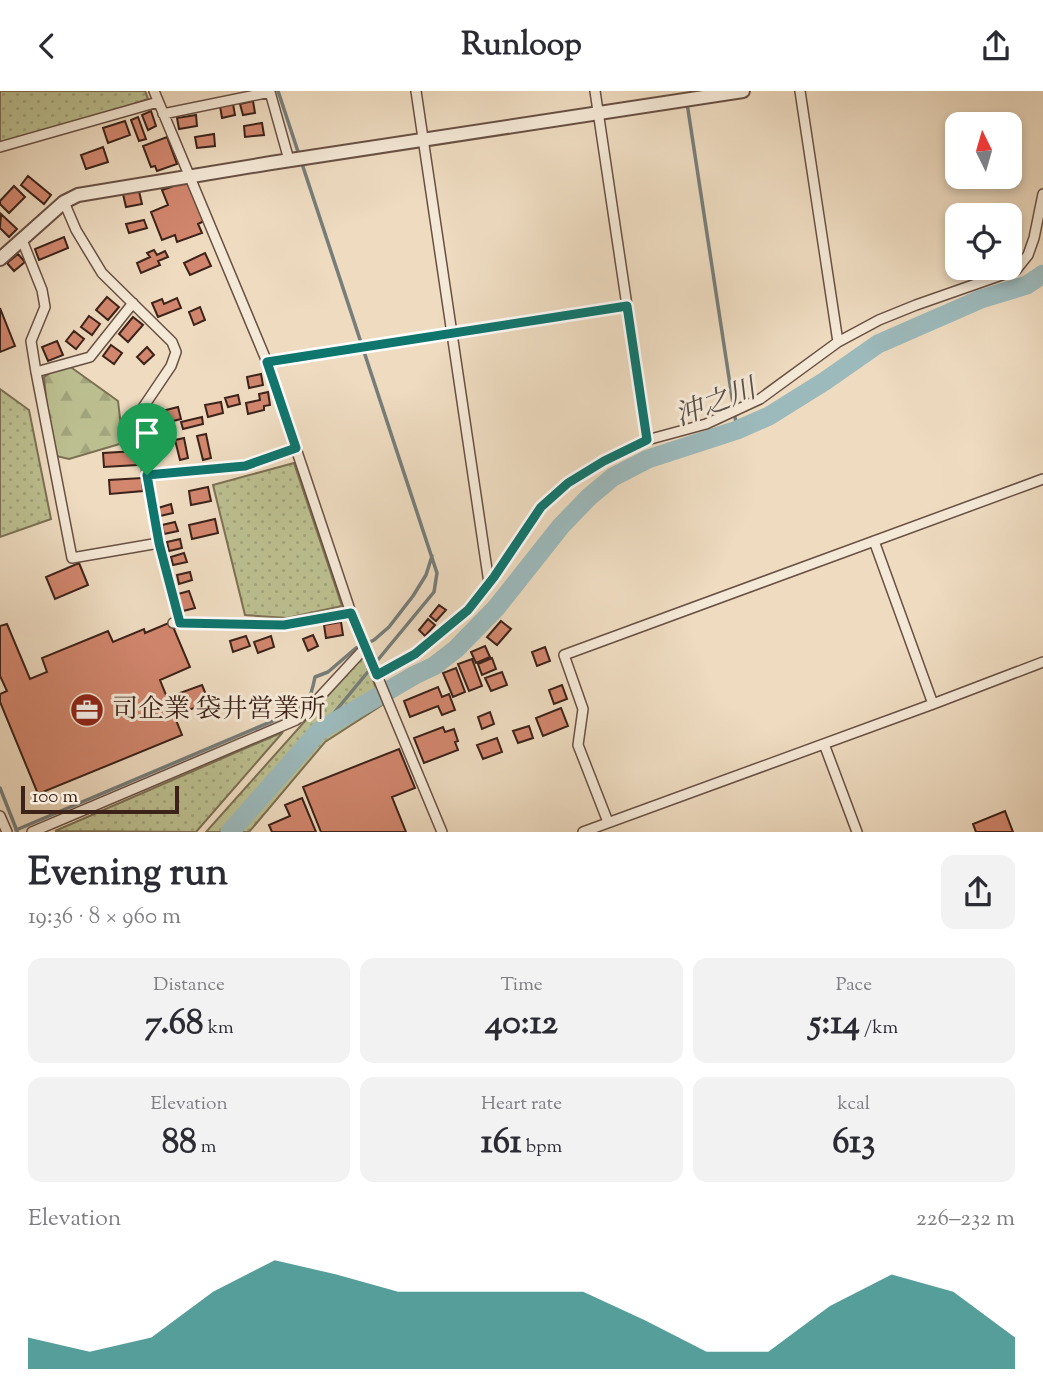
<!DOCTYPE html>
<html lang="en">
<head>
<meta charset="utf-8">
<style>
  body { margin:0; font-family:"Sorts Mill Goudy","Noto Serif JP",serif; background:#f2f2f3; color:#2b2b33; height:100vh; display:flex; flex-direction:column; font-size:26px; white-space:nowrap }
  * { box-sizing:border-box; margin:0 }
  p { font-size:23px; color:#7c7c81 }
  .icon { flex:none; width:38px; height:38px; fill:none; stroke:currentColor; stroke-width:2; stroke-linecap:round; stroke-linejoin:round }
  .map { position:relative; height:741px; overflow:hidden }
  .sheet { display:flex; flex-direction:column; background:#fff; flex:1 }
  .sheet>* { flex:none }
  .needle { width:46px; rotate:355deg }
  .buttons { position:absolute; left:945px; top:21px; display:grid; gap:14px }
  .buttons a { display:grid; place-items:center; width:77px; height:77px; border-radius:14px; background:#fff; box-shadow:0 4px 10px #0003; font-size:35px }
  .scale { position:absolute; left:21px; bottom:18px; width:158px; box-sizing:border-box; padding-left:7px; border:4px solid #3c2219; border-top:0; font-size:19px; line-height:24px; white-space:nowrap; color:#3c2219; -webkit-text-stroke:5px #f4e8d6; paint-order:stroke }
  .pin { position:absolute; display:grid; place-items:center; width:60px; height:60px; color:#fff; margin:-72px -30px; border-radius:50% 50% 50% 0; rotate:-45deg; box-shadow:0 0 7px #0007 }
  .pin .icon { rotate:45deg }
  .round { display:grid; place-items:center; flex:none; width:74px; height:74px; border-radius:14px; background:#f2f2f3 }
  .overview { display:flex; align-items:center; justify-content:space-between; height:119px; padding:0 28px }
  h1 { font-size:38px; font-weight:700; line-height:52px }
  .metrics { display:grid; grid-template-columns:repeat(3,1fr); gap:10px; height:119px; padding:7px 28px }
  .metrics div { display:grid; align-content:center; border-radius:14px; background:#f2f2f3; text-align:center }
  .metrics b { font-size:35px; font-weight:700 }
  .metrics small { font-size:19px; font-weight:400 }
  .metrics p { font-size:19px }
  .chart { height:196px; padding:14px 28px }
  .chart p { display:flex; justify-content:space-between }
  .chart svg { width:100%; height:126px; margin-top:7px; fill:#0f766e; opacity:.7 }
  header { display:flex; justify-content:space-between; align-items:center; height:91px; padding:0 28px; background:#fff; font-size:32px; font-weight:700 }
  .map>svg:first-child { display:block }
  .grass { fill:url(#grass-dots); stroke:#7c7054; stroke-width:2 }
  .forest { fill:url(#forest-firs); stroke:#7c7054; stroke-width:2 }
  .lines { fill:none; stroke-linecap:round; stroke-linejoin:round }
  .stream { stroke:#767d7a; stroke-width:3.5 }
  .river { stroke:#9cb9bb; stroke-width:19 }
  .building { fill:#d1866d; stroke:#3c2219; stroke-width:2 }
  .minor-casing { stroke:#685043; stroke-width:12 }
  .tertiary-casing { stroke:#685043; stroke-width:16 }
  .minor { stroke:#f4e8d6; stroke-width:9 }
  .tertiary { stroke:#f4e8d6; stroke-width:12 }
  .route-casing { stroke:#fff; stroke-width:14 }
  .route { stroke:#0f766e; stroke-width:9 }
  .labels { text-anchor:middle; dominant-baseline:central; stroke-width:6; stroke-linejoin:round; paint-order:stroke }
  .poi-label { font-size:26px; fill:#3c2219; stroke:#f4e8d6; text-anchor:start }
  .water-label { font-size:28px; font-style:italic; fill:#594f4a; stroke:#f4e8d6 }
</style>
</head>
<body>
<header><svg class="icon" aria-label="back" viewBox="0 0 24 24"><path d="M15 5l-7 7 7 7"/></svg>Runloop<svg class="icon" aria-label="share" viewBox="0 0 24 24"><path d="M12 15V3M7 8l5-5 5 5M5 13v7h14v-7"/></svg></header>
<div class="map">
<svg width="1043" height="741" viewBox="0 0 1043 741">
  <defs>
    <pattern id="grass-dots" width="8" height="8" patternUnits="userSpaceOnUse" patternTransform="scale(1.75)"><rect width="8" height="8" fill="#bcbf90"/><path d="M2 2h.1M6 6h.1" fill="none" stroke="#a2a47c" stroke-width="1.8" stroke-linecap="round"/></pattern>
    <pattern id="forest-firs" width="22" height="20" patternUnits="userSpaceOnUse" patternTransform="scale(1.75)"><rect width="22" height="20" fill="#bcbf90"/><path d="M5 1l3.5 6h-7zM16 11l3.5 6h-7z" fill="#a2a47c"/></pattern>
  </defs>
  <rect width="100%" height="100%" fill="#eedbc0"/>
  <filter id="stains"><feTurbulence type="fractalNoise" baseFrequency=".00286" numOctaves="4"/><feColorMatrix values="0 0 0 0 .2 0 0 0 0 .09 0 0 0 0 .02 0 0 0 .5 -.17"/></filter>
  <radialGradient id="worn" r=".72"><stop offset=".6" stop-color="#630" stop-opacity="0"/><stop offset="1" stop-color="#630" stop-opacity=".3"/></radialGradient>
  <path class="grass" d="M 0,0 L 145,0 L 148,8 L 0,60 Z
    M 0,298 L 29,319 L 51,428 L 0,446 Z
    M 294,372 L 342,515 L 287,527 L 245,524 L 213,394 Z
    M 364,564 L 382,614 L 325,651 L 249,741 L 206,741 Z
    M 283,641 L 196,741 L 55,740 Z"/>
  <path class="forest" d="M 65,272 L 118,310 L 123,352 L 69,368 L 52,364 L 44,286 Z"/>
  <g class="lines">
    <path class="stream" d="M 278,0 L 437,482 L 434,501 L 319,640
      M 687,12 L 737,339
      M 1027,194 L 1043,191
      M 0,697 L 17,740
      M 16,739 L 287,624 C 309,612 310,611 315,586 L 328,581 L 356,557 L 374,549 L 389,536 L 413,505 L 426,484 L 432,465"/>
    <path class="river" d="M 230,741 L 319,640 L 415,584 L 434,575 L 456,558 L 496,517 L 561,435 L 589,406 L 613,386 L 648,368 L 737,339 L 769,325 L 825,290 L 878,253 L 981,208 L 1027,194 L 1043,183"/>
  </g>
  <path class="building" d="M 253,10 L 255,22 L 243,24 L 240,13 Z
    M 233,13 L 235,24 L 222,27 L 220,15 Z
    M 151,20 L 156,35 L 148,39 L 142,24 Z
    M 196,24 L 197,35 L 179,38 L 177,27 Z
    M 138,26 L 146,48 L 139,50 L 131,29 Z
    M 125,30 L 130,44 L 108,52 L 103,37 Z
    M 262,32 L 264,44 L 245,46 L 244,35 Z
    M 214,43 L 215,55 L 197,57 L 195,46 Z
    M 167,46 L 177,73 L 157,80 L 155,75 L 151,76 L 143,55 Z
    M 103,56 L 108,71 L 86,78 L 81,64 Z
    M 28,85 L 51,104 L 44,113 L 21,94 Z
    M 189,90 L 204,130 L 198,133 L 202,142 L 177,151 L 175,144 L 162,149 L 151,121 L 168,114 L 162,99 L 171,96 L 170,95 Z
    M 14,95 L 25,106 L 9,122 L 0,113 L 0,110 Z
    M 139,100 L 142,113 L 126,116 L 123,103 Z
    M 1,123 L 17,138 L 9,146 L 0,137 Z
    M 144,129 L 147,137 L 129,142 L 126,133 Z
    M 64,146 L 68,157 L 39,169 L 35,158 Z
    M 154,159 L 157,164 L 165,160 L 168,166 L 158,170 L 160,174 L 141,182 L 137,172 L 150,166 L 147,162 Z
    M 205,162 L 211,175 L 190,184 L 184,172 Z
    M 18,163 L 25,171 L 14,180 L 7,172 Z
    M 107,206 L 119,216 L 108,229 L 96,219 Z
    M 177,207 L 181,217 L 158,226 L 152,212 L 162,208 L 164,213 Z
    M 200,216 L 205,229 L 194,234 L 189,221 Z
    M 0,217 L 15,255 L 0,261 Z
    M 89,225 L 100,233 L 92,244 L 81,236 Z
    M 133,226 L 143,234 L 128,251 L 119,243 Z
    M 74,240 L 84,248 L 76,258 L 66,250 Z
    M 57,250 L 63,264 L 48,270 L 42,256 Z
    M 111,254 L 122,262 L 114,273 L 103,265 Z
    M 147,256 L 154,264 L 144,273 L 137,266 Z
    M 261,283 L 263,294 L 249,297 L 247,286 Z
    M 268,301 L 270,314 L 264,315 L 264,319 L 248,323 L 246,312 L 260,309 L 259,303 Z
    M 238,304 L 240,313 L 228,316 L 225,307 Z
    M 221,311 L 223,322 L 208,326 L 205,314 Z
    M 178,316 L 181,328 L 165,332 L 162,320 Z
    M 202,326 L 203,333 L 183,338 L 181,331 Z
    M 166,336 L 170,351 L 153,356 L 148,340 Z
    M 206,343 L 211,367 L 203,369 L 197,345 Z
    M 184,347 L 188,367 L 180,369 L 175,349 Z
    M 136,360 L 137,374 L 104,376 L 103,362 Z
    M 142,387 L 143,400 L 110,403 L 109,389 Z
    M 208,396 L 211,410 L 191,414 L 189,400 Z
    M 171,413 L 173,422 L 160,425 L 158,417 Z
    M 215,428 L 218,442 L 192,448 L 189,434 Z
    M 175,431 L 178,440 L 164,443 L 162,434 Z
    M 180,448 L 182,457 L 169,460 L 167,451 Z
    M 184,462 L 187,471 L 173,474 L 171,466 Z
    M 79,472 L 88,494 L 55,508 L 46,486 Z
    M 190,481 L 192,489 L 179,493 L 177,484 Z
    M 189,500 L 195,517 L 183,520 L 178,503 Z
    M 439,514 L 446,519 L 436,530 L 430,525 Z
    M 428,528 L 435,534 L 425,545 L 419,539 Z
    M 501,530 L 511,538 L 497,554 L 487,546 Z
    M 171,531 L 190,576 L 160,589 L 182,644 L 38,703 L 0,611 L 0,603 L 7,600 L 0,585 L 0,535 L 7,533 L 30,588 L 47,581 L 42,567 L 108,540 L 113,551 L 144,538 L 145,542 Z
    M 341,531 L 343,544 L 326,547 L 324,534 Z
    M 313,544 L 318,555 L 308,560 L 303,548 Z
    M 246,545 L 250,555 L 233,561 L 230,550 Z
    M 271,545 L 274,556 L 258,562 L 254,551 Z
    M 485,555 L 490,566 L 476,572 L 471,561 Z
    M 545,556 L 550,570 L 537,575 L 532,561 Z
    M 492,567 L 496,578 L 482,584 L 478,573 Z
    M 472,568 L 482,595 L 469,600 L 458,573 Z
    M 456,577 L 465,601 L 453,606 L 443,582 Z
    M 502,581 L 507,594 L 491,600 L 485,587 Z
    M 202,594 L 209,611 L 184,621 L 177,603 Z
    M 562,594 L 567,608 L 554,613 L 549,599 Z
    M 438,596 L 442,606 L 449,603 L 455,619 L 442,624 L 438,615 L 410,626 L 404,610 Z
    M 561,617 L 568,635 L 543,645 L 536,627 Z
    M 490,621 L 494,633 L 482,638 L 478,626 Z
    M 529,635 L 533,647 L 518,652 L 513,640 Z
    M 443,636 L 445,641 L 454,638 L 458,650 L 455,651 L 458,659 L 424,672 L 414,647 Z
    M 497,647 L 502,661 L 483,668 L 477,654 Z
    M 399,658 L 415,697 L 392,706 L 406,741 L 321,741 L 303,696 Z
    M 302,707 L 316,741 L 272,741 L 269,734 L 290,725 L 285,714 Z
    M 1005,720 L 1013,741 L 976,741 L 973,733 Z"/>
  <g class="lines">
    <g class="minor-casing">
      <path id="minor" d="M 154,0 L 267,271 L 351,522 L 442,741
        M 416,0 L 489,492
        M 595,0 L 647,349
        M 800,0 L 838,251
        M 163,23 L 270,1 L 289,69
        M 0,56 L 158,11
        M 64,111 L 76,139 L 102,182 L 172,251 L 176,261 L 171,275 L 142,318 L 147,384 L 151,409 L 159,452 L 180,532
        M 22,149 L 42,199 L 45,216 L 31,250 L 36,281 L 72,467 L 159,452
        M 267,271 L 627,215
        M 36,281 L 90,266 L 133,212
        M 147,384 L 245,375 L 296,357
        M 874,450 L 933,613
        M 173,532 L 284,534 L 351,522
        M 377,585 L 415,563 L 468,519 L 494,486 L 541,416 L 568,392 L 604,370 L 647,349 L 706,333 L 760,308 L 838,251 L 879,229 L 916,214 L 1016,179 L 1028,164 L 1034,147 L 1043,103
        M 824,653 L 857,741
        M 0,725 L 7,741
        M 608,731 L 578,654 L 583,618 L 564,564 L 1043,388
        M 32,741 L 296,629 L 304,623 L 365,557
        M 583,741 L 933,613 L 1043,571"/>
    </g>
    <g class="tertiary-casing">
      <path id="tertiary" d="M 0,168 L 64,111 L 78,104 L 271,72 L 743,0"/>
    </g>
    <use href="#minor" class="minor"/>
    <use href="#tertiary" class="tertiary"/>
  </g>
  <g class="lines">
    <g class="route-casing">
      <path id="route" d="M 627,215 L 647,349 L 604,370 L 568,392 L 541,416 L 494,486 L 468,519 L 415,563 L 377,584 L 351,522 L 284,534 L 180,532 L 159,452 L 147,384 L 245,375 L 296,357 L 267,271 Z"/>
    </g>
    <use href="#route" class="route"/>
  </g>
  <defs>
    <g id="office-disc" transform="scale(1.75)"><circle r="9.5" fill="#8f2418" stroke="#f4e8d6"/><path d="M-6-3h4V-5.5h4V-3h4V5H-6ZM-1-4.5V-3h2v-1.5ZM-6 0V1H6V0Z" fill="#fff"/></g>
  </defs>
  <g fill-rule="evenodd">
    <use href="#office-disc" x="87" y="619"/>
  </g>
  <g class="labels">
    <g class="poi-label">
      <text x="112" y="619">司企業 袋井営業所</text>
    </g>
    <g class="water-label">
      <text transform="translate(716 313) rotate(-21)">沖之川</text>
    </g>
  </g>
  <rect width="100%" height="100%" filter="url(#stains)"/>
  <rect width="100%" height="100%" fill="url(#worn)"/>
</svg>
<div class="buttons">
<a><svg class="needle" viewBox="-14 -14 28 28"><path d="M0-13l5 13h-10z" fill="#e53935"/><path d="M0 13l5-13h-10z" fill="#7c7c81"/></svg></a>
<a><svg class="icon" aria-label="locate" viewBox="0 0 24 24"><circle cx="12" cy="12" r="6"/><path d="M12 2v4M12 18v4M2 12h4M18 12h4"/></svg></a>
</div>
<div class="scale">100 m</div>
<div class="pin" style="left:147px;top:384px;background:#1e9e55"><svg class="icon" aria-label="arrive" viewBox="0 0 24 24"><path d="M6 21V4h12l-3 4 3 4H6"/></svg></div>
</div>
<section class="sheet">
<div class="overview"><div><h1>Evening run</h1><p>19:36 · 8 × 960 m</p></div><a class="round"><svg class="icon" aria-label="share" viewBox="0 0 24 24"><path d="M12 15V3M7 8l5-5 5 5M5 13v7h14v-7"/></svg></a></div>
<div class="metrics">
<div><p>Distance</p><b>7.68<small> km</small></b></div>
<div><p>Time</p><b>40:12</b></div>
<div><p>Pace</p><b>5:14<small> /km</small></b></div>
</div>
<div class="metrics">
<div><p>Elevation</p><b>88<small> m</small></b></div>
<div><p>Heart rate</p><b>161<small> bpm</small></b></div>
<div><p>kcal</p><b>613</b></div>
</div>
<div class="chart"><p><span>Elevation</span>226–232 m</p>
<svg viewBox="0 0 160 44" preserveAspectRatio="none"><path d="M0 44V33L10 38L20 33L30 17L40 6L50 11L60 17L70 17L80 17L90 17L100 27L110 38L120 38L130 22L140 11L150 17L160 33V44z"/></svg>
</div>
</section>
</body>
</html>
